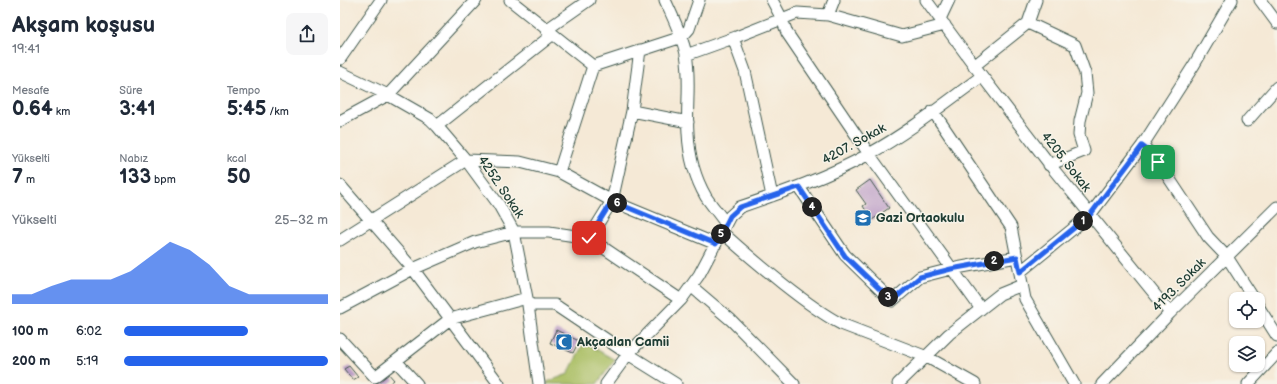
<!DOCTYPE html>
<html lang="tr">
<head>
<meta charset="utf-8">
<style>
  body { margin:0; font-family:"Balsamiq Sans",sans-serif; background:#f6f6f7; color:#1f2937; height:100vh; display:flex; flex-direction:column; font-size:15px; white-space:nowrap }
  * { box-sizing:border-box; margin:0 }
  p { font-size:13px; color:#747a83 }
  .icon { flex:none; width:22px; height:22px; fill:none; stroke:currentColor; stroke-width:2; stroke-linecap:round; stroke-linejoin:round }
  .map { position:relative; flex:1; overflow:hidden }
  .sheet { display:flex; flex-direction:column; background:#fff; width:340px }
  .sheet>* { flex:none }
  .controls { position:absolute; left:889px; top:292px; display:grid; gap:8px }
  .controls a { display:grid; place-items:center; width:36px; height:36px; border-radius:8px; background:#fff; box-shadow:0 1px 3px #0004; font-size:20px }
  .pin { position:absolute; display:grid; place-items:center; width:34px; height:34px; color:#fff; margin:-17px; border-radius:8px; box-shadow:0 2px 6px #0006 }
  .km { position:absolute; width:20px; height:20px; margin:-10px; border-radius:50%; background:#222; color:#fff; font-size:11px; line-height:20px; text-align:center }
  .round { display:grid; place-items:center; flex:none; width:42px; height:42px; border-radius:8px; background:#f6f6f7 }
  .overview { display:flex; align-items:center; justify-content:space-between; height:68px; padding:0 12px }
  h1 { font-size:22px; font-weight:800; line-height:30px }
  .stats { display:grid; grid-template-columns:repeat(3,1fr); gap:6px; height:68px; padding:4px 12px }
  .stats div { display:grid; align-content:center }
  .stats b { font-size:20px; font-weight:800 }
  .stats small { font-size:11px; font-weight:400 }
  .stats p { font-size:11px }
  .chart { height:112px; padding:8px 12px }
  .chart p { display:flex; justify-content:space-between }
  .chart svg { width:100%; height:72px; margin-top:4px; fill:#2563eb; opacity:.7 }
  ul { padding:0 12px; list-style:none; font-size:13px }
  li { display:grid; grid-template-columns:64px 48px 1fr; align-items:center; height:30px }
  li i { height:10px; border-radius:5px; background:#2563eb }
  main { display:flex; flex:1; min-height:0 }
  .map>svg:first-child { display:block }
  .green { fill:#a8bd61; stroke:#647d4a }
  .building { fill:#bea0c8 }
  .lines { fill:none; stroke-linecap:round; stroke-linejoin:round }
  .minor-casing { stroke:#3f574c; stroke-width:13 }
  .minor { stroke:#fff; stroke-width:11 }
  .route-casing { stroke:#fff; stroke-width:8 }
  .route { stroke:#2563eb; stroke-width:5 }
  .labels { text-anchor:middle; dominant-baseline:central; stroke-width:3; stroke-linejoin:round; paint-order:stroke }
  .street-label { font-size:13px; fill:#1f3d34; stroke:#f7f3e8 }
  .poi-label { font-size:13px; font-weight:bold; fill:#1f3d34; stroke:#f7f3e8; text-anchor:start }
</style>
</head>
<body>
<main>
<section class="sheet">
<div class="overview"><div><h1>Akşam koşusu</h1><p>19:41</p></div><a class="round"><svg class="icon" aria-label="share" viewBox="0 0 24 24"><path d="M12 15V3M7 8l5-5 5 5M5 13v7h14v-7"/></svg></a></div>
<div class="stats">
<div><p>Mesafe</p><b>0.64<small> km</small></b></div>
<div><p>Süre</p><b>3:41</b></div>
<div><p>Tempo</p><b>5:45<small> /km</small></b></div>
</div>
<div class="stats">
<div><p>Yükselti</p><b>7<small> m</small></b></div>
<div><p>Nabız</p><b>133<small> bpm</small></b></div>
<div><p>kcal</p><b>50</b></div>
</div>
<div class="chart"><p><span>Yükselti</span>25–32 m</p>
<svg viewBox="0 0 160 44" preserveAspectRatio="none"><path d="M0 44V38L10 38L20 33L30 29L40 29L50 29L60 24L70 15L80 6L90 11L100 20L110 33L120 38L130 38L140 38L150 38L160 38V44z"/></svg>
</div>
<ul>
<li><b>100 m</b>6:02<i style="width:61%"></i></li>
<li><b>200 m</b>5:19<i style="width:100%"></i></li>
</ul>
</section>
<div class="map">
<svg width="937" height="384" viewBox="0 0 937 384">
  <rect width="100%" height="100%" fill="#f7f3e8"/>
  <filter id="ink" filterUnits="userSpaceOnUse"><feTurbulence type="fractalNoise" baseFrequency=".025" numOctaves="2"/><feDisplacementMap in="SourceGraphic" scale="8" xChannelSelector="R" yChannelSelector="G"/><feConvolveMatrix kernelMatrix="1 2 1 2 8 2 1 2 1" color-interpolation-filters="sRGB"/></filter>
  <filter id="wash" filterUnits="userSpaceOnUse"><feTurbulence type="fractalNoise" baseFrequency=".012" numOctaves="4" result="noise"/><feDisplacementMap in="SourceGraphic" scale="16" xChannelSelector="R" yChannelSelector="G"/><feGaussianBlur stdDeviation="0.9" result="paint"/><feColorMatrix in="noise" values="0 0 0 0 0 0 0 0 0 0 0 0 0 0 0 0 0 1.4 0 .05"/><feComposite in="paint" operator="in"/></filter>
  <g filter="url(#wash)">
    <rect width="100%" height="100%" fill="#f5e9d6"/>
    <path class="green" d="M 244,342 L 275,360 L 257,384 L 207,384 L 207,382 L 228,374 Z"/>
    <g id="blocks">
      <path class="building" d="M 530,180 L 549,208 L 532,220 L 523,206 L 526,204 L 516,190 Z
        M 216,330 L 239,341 L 233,353 L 210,343 Z
        M 9,366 L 18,377 L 13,380 L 4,369 Z
        M 47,372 L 54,380 L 49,384 L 36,384 L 35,382 Z"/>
    </g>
  </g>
  <g filter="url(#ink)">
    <use href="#blocks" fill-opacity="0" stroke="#3f574c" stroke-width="1"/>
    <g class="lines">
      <g class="minor-casing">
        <path id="minor" d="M 170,0 L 253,66 L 342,37 L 349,29 L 359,0
          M 325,0 C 333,18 342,35 346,54 C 351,80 346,106 348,133 C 349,155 355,178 366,197 C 372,206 380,215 386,224
          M 432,0 L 442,19 L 447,33 L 529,154 L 641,309
          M 586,0 L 642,76 L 714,170 L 830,313
          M 920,0 L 937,23
          M 488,15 L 494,0
          M 600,19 L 609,0
          M 688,23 L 735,45 L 745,73 L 747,93 L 740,121 L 739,135 L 744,151 L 709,165
          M 206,30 L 249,0
          M 393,38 L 405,71 L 432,196
          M 346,55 L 396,37 L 457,13 L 488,15 L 562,36 L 605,25
          M 0,59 L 41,0
          M 634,66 L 688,23 L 696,0
          M 0,72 L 48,95 L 90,119 L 97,126 L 126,160 L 159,205 L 174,232 L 187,298 L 199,384
          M 292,111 L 348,122
          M 593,111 L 671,227 L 685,299 L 734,384
          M 0,121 L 48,95 L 136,0
          M 907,121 L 937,87
          M 97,126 L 212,35
          M 802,146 L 815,157 L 868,237 L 887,257 L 914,299
          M 219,172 L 253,66
          M 0,185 L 73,269 L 159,384
          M 459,187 L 505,255 L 552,301 L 580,277 L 611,269 L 677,257
          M 382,232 C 401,250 422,267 443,284 C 462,299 480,313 501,324 L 587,357 L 635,384
          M 249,238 L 272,201 L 292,111 L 300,50
          M 0,240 L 126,160 L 180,162 L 219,172 L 272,201 L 376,244
          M 680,272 L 750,215 L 802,146 L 854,65 L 892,0
          M 351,286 L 391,320 L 454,384
          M 188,305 L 215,305 L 288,354 L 336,384
          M 918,306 L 937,336
          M 0,308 L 73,269 L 135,242 L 174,232 L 209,232 L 249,238 L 341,300
          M 0,339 L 35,377 L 110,319 L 187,298
          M 56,361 L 77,384
          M 266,384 L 288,354 L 341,300 L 359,275 L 390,216 L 400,207 C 444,192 488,177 529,154 C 569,132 605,103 642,76
          M 558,384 L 609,334 L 660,294 L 682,285
          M 762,384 L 830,313 L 937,207
          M 908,384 L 937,353"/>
      </g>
      <use href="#minor" class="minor"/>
    </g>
  </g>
  <g class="lines" filter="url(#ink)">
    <g class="route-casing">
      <path id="route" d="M 249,238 L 272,201 L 376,244 L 390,216 L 400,207 L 459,187 L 505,256 L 552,301 L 580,277 L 611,269 L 677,257 L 680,272 L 750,215 L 802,146 L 811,153 L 818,162"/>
    </g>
    <use href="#route" class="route"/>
  </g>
  <defs>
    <g id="school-square" transform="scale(0.9)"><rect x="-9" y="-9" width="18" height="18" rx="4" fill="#1f6fb2" stroke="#f7f3e8"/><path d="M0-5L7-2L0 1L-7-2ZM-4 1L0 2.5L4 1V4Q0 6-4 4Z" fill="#fff"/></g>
    <g id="mosque-square" transform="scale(0.9)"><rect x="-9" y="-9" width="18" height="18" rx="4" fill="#1f6fb2" stroke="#f7f3e8"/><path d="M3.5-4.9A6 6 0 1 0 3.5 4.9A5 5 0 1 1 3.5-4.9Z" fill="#fff"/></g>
  </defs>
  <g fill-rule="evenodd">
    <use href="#school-square" x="523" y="218"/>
    <use href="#mosque-square" x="224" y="342"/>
  </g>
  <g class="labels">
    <g class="street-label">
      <text transform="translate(514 144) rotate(-29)">4207. Sokak</text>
      <text transform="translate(726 162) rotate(52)">4205. Sokak</text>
      <text transform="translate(161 187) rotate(56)">4252. Sokak</text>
      <text transform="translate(839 285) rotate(-45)">4193. Sokak</text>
    </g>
    <g class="poi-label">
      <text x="536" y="218">Gazi Ortaokulu</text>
      <text x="237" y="342">Akçaalan Camii</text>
    </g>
  </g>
</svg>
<div class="controls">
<a><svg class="icon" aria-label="locate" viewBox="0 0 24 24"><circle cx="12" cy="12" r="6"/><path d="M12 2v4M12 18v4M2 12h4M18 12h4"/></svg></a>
<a><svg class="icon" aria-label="layers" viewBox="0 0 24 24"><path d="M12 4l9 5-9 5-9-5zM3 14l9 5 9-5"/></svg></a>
</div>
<div class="pin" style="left:818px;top:162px;background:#1e9e55"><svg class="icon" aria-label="arrive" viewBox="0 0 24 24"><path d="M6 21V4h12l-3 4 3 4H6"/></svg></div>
<div class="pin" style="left:249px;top:238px;background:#d93025"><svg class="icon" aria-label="check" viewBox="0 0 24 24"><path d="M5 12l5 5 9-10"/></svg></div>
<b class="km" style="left:743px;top:221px">1</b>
<b class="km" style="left:654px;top:261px">2</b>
<b class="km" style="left:548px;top:297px">3</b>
<b class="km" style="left:472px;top:207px">4</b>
<b class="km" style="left:381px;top:234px">5</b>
<b class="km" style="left:277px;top:203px">6</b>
</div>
</main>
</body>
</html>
